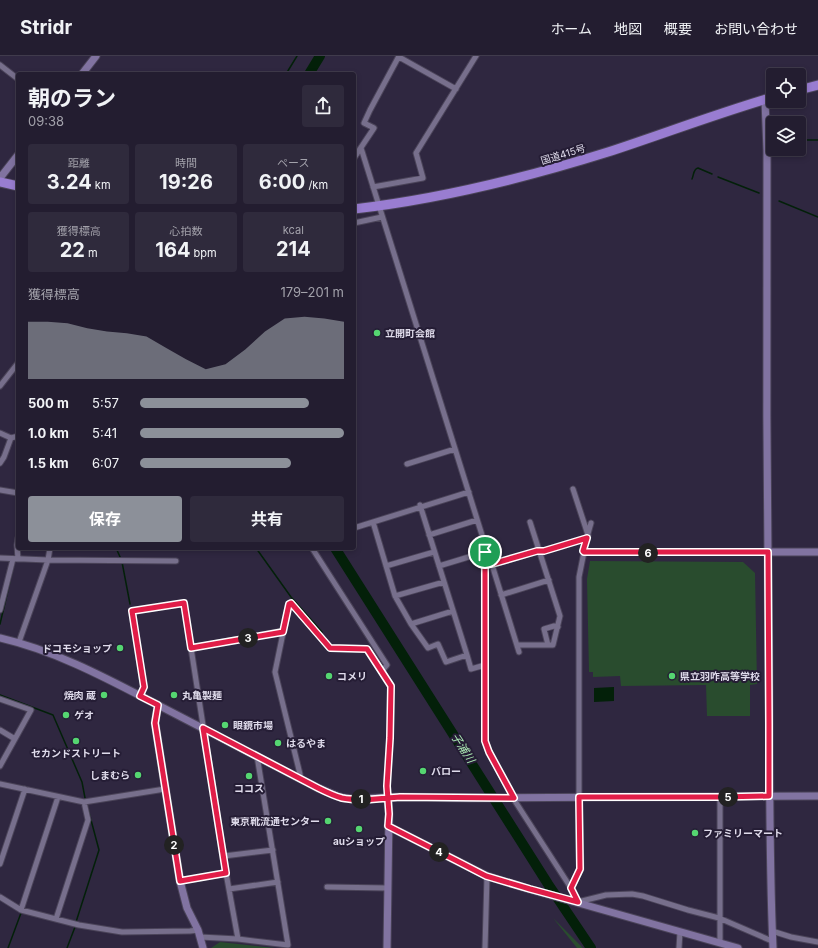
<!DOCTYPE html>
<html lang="ja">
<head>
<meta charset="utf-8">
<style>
  body { margin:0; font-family:Inter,"Noto Sans JP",sans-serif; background:#2f2a3c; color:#f1f3f6; height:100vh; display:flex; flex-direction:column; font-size:15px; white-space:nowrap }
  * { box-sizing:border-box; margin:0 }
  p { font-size:13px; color:#a3a2ab }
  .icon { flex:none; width:22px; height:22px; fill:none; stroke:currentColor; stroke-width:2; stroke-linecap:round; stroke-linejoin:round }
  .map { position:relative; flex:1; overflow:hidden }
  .sheet { position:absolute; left:16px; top:16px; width:340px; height:478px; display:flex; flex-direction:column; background:#231d30; border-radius:4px; box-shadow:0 2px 6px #0003,0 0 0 1px #403b4c }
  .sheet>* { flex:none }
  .fabs { position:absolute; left:766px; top:12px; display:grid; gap:8px }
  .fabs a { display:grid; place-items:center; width:40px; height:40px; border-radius:4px; background:#231d30; box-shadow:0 2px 6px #0003,0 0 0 1px #403b4c; font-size:20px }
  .pin { position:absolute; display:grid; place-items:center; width:34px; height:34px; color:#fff; margin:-17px; border:2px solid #fff; border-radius:50%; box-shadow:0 1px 4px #0007 }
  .km { position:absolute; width:20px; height:20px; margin:-10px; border-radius:50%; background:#222; color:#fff; font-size:11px; line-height:20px; text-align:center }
  .round { display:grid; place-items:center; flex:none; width:42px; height:42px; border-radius:4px; background:#2f2a3c }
  .summary { display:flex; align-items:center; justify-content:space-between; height:68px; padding:0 12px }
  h1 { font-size:22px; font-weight:700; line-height:30px }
  .stats { display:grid; grid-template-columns:repeat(3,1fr); gap:6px; height:68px; padding:4px 12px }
  .stats div { display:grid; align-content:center; border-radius:4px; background:#2f2a3c; text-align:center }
  .stats b { font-size:20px; font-weight:700 }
  .stats small { font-size:11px; font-weight:400 }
  .stats p { font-size:11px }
  .chart { height:112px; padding:8px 12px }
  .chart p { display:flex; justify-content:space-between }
  .chart svg { width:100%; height:72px; margin-top:4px; fill:#8c9099; opacity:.7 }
  .primary-button { display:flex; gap:8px; margin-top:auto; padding:8px 12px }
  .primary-button a { flex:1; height:46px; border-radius:4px; background:#8c9099; color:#fff; font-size:16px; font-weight:700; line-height:46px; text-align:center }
  .primary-button a+a { background:#2f2a3c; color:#f1f3f6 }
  ul { padding:0 12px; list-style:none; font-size:13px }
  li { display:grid; grid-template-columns:64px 48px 1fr; align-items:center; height:30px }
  li i { height:10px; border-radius:5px; background:#8c9099 }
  header { display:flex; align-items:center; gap:24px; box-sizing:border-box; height:56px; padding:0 20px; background:#231d30; border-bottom:1px solid #403b4c }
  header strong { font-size:19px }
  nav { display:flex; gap:22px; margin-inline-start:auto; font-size:14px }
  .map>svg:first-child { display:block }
  .green { fill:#294c2e }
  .water { fill:#032009 }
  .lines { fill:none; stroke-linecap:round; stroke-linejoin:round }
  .stream { stroke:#032009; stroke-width:1.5 }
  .river { stroke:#032009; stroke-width:10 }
  .street-casing { stroke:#4b4459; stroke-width:7 }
  .secondary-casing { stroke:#4b4459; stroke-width:9 }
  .highway-casing { stroke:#4b4459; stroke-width:11 }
  .street { stroke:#776f8c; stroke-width:5 }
  .secondary { stroke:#8173a1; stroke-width:7 }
  .highway { stroke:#997dd1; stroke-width:9 }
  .route-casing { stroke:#fff; stroke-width:8 }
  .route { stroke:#e11d48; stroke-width:5 }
  .poi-dot { fill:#55d671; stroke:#251d35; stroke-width:1.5 }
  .labels { text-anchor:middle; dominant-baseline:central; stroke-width:4; stroke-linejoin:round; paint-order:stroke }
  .street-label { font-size:10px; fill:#dfdbeb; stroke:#251d35 }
  .poi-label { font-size:10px; font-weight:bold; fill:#dfdbeb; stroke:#251d35; text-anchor:start }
  .water-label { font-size:11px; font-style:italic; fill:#afefb7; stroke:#251d35 }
</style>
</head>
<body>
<header>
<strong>Stridr</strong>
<nav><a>ホーム</a><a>地図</a><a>概要</a><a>お問い合わせ</a></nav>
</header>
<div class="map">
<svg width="818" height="892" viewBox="0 0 818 892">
  <rect width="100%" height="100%" fill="#2f2740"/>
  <path class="green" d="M 590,505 L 743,506 L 755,517 L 757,628 L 750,629 L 750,660 L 707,660 L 706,629 L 621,630 L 620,620 L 593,621 L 593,616 L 589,616 L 587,523 Z
    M 553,862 L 583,892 L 577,892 Z
    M 220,886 L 275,892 L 211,892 Z"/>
  <path class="water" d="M 614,631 L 614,645 L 594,646 L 594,632 Z"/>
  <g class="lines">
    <path class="stream" d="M 286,18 L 297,0
      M 799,84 L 818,84
      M 718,121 L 759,137
      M 692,123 C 694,119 693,113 698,112 L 712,118
      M 779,145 L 818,161
      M 16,481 L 18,476
      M 116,492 L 121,503
      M 256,492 L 291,541 L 322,576
      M 122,506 L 130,548
      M 0,568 L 15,504
      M 0,639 L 53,659 L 82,726 L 85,742
      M 76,866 L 99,794 L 87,749
      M 8,892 L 21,857
      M 67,892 L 75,871"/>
    <path class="river" d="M 309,18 L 320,0
      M 335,492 L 548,828 L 591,892"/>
    <g class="street-casing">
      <path id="street" d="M 399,1 L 456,33
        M 0,9 L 18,23
        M 361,92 L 482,479 L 484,488 L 485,685 L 489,696 L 513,742 L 571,832 L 578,846 L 606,839 L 632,838 L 643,840 L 688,854 L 719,862 L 772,885
        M 354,102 L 374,72 L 364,67 L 370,54 L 399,0
        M 373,131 L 423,122 L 416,97 L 476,0
        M 354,167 L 382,161
        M 0,330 L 18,307
        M 0,377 L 11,382
        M 0,407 L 4,401 L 11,382 L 18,380
        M 407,408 L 455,393
        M 573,433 L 588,479
        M 0,434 L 18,437
        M 420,449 L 467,599 L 471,613 L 485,609
        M 373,466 L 395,540 L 411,568 L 428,592 L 438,588 L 446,606 L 467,599
        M 354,472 L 469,436
        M 429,479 L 477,464
        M 18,482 L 17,489 L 18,503
        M 312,492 L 387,609 L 382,615
        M 584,496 L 583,495 L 591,467
        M 0,502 L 48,504 L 176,505
        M 492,509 L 537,495 L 544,495 L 587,482
        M 386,510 L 434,496
        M 439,510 L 485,496 L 489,499 L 519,596
        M 501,539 L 549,524
        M 395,540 L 444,526
        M 0,554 L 13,503
        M 411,568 L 453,555
        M 19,586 L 48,504 L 50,492
        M 517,589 L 553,589 L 560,560 L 530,466
        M 548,589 L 544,573 L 554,570 L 558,571
        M 191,592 L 283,575
        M 140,640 L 144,631 L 132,555 L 184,547 L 226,817 L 238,883
        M 0,643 L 31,654 L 0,710
        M 0,674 L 15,683
        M 300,723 L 300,718 L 275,616 L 289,548 L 291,547 L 330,592 L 367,593 L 391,629 L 390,682 L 387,730 L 388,742
        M 0,728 L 84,746 L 165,733
        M 720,741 L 720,887
        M 224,800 L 273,794
        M 0,808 L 25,733
        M 180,825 L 226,817
        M 327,831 L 387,832
        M 571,832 L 581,813 L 579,741 L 579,521 L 584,496 L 768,496
        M 229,833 L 278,826
        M 0,841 L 21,854 L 79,869 L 122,876 L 190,875 L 198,874
        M 21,854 L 58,741
        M 56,863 L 88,764 L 84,746
        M 772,875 L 791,881 L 818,886
        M 200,881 L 238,883 L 288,889 L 257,700
        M 485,892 L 487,820
        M 679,892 L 680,876"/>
    </g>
    <g class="secondary-casing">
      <path id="secondary" d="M 82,18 L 96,0
        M 765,44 L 767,95 C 766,273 767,450 769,628 C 770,716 769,804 773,892
        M 0,122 L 18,99
        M 768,496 L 818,496
        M 0,582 C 56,595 106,622 156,648 C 210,676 264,704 318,732 L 337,740 L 344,742 L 355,743 L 400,741 L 471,742 L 818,740
        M 158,649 L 155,667 L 180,825 L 187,852 L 198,874 L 203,892
        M 388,770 L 457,805 L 487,820 L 529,833 L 738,892
        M 387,892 L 389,758 L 388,742"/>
    </g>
    <g class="highway-casing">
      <path id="highway" d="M 799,34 L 818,29
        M 0,126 L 18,130
        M 354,153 C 441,143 525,122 608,96 C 663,78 718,57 773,41"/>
    </g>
    <use href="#street" class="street"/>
    <use href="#secondary" class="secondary"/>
    <use href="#highway" class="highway"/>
  </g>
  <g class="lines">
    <g class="route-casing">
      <path id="route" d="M 485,496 L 485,685 L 489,696 L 514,742 L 400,741 C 382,742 361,746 342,742 C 334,740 326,736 318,732 L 203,672 L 226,817 L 180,825 L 155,667 L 158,649 L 140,640 L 144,631 L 132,555 L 184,547 L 191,592 L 283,576 L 289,548 L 291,547 L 330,592 L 367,593 L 391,630 L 390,682 L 387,730 L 389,758 L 388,770 L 457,805 L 486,820 L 530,833 L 578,846 L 571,832 L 580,813 L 579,741 L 720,741 L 769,740 L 769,668 L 768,496 L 584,496 L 583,495 L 587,482 L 544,495 L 537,495 L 492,508 L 489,499 L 485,496"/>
    </g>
    <use href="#route" class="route"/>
  </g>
  <g class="poi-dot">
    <circle cx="377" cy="277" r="4"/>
    <circle cx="120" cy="592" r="4"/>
    <circle cx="329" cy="620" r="4"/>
    <circle cx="672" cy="620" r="4"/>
    <circle cx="104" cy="639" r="4"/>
    <circle cx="174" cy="639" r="4"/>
    <circle cx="66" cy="659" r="4"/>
    <circle cx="225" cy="669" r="4"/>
    <circle cx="76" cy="685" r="4"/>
    <circle cx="278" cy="687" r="4"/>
    <circle cx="423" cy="715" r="4"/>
    <circle cx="138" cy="719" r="4"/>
    <circle cx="249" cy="720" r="4"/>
    <circle cx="328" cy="765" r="4"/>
    <circle cx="359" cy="773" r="4"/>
    <circle cx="695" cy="777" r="4"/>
  </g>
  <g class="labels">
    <g class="street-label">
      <text transform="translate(563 98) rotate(-17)">国道415号</text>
    </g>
    <g class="poi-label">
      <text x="385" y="277">立開町会館</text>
      <text x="112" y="592" text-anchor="end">ドコモショップ</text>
      <text x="337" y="620">コメリ</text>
      <text x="680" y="620">県立羽咋高等学校</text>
      <text x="96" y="639" text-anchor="end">焼肉 蔵</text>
      <text x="182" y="639">丸亀製麺</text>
      <text x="74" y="659">ゲオ</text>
      <text x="233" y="669">眼鏡市場</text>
      <text x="286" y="687">はるやま</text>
      <text x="76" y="697" text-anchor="middle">セカンドストリート</text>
      <text x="431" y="715">バロー</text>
      <text x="130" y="719" text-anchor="end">しまむら</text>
      <text x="249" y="732" text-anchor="middle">ココス</text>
      <text x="320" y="765" text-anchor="end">東京靴流通センター</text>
      <text x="703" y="777">ファミリーマート</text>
      <text x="359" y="785" text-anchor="middle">auショップ</text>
    </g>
    <g class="water-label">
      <text transform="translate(463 692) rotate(57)">子浦川</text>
    </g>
  </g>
</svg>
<div class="fabs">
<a><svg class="icon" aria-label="locate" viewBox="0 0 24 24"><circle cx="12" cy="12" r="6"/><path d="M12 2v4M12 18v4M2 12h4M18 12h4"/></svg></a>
<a><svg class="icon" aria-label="layers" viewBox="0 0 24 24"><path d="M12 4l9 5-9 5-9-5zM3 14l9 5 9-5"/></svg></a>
</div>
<div class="pin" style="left:485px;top:496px;background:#1e9e55"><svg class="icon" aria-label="arrive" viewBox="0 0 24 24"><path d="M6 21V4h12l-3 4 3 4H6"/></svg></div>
<b class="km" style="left:361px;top:743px">1</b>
<b class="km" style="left:174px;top:789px">2</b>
<b class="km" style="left:248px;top:582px">3</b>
<b class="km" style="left:439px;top:796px">4</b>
<b class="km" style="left:728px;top:741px">5</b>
<b class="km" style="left:648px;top:497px">6</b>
<section class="sheet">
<div class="summary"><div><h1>朝のラン</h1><p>09:38</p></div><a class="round"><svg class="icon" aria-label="share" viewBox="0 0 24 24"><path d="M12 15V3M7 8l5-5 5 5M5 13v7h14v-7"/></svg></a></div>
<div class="stats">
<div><p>距離</p><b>3.24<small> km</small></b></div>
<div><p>時間</p><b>19:26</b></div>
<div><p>ペース</p><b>6:00<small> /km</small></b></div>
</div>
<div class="stats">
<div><p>獲得標高</p><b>22<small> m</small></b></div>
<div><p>心拍数</p><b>164<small> bpm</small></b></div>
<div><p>kcal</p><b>214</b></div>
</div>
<div class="chart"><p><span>獲得標高</span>179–201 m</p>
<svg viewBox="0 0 160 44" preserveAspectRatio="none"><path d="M0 44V9L10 9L20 10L30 13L40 15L50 16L60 18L70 25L80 32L90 38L100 35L110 26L120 15L130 7L140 6L150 7L160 9V44z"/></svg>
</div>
<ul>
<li><b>500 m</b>5:57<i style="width:83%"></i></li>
<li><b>1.0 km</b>5:41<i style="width:100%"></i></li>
<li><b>1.5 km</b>6:07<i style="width:74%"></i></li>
</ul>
<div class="primary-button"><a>保存</a><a>共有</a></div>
</section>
</div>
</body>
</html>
